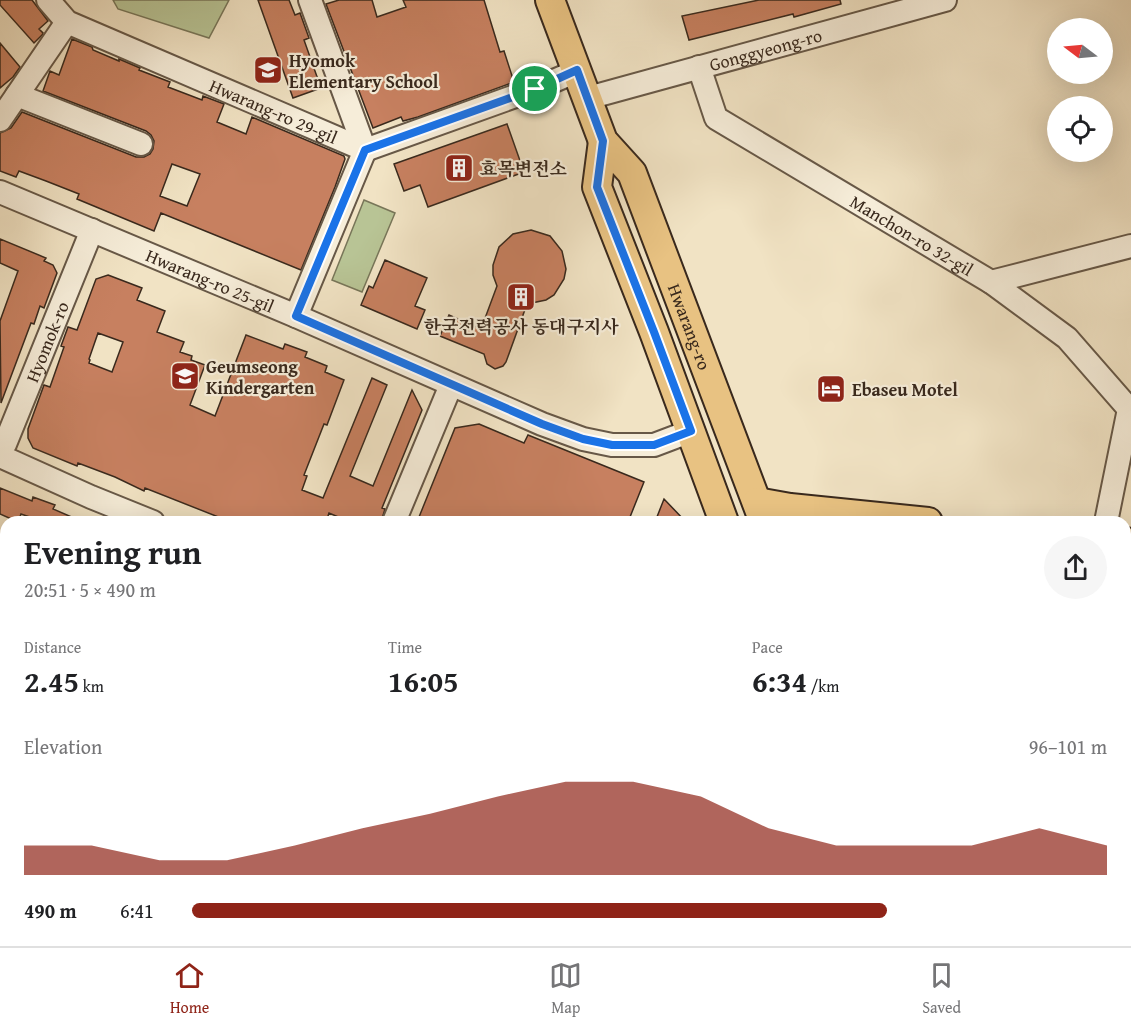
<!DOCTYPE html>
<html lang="en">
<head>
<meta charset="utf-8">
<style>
  body { margin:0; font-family:"Gentium Book Plus","Noto Serif KR",serif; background:#f6f6f6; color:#202124; height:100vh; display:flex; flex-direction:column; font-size:22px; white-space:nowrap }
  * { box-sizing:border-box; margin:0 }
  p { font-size:20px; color:#757577 }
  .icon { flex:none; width:33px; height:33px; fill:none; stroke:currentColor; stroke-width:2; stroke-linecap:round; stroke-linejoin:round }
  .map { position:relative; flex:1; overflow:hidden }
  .side { position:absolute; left:0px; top:516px; width:1131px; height:430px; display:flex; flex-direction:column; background:#fff; border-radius:18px 18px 0 0; box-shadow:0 6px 24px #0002 }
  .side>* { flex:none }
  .needle { width:39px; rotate:286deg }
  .buttons { position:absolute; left:1047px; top:18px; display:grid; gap:12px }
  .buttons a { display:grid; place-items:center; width:66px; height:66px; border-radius:50%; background:#fff; box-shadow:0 6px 24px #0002; font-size:30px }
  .pin { position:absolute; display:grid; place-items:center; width:51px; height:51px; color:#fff; margin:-26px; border:3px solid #fff; border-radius:50%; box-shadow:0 2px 6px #0007 }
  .round { display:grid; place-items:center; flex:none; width:63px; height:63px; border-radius:32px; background:#f6f6f6 }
  .head { display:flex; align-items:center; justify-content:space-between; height:102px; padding:0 24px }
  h1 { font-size:33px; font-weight:600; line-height:45px }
  .metrics { display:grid; grid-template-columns:repeat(3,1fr); gap:9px; height:102px; padding:6px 24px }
  .metrics div { display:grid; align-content:center }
  .metrics b { font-size:30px; font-weight:600 }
  .metrics small { font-size:16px; font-weight:400 }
  .metrics p { font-size:16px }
  .chart { height:168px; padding:12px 24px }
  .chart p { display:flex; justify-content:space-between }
  .chart svg { width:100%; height:108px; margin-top:6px; fill:#8f2418; opacity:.7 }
  ul { padding:0 24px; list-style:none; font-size:20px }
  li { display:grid; grid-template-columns:96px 72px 1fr; align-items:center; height:45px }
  li i { height:15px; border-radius:8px; background:#8f2418 }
  .tabs { display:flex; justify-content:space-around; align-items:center; height:84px; border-top:2px solid #e0e0e0; background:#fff; font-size:16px; color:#757577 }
  .tabs a { display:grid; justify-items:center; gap:3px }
  .tabs .selected { color:#8f2418 }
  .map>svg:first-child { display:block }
  .green { fill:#b8c495; stroke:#787659; stroke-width:1.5 }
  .building { fill:#c78060; stroke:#39291d; stroke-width:1.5; fill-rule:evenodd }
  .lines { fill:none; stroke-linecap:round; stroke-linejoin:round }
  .minor-casing { stroke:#675847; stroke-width:26 }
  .major-casing { stroke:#39291d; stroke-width:32 }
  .minor { stroke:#f6edd9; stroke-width:22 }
  .major { stroke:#e8c282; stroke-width:28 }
  .route-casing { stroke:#fff; stroke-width:12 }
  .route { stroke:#1a73e8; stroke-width:8 }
  .labels { text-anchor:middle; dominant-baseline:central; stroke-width:4.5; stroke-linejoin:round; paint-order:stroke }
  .street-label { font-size:18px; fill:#39291d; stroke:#f6edd9 }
  .poi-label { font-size:18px; font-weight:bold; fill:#39291d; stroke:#f6edd9; text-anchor:start }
</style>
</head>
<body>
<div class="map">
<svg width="1131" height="946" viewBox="0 0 1131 946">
  <rect width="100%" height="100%" fill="#f1e3c4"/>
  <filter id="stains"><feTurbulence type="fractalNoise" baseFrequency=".00333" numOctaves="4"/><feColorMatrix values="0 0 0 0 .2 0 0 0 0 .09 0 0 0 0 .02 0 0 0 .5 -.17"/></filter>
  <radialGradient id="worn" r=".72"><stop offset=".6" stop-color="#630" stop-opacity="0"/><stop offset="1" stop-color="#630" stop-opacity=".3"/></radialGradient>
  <path class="green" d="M 113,0 L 229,0 L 209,38 L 118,9 Z
    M 364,200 L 395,213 L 362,292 L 332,280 Z
    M 1125,570 L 1131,571 L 1131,946 L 1038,946 L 1039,941 L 1125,940 Z"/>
  <path class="building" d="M 0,0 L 32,0 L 48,21 L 39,29 L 43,33 L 42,35 L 34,43 L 0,5 Z
    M 258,0 L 289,0 L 295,15 L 300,13 L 309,38 L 304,40 L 321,88 L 293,98 Z
    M 339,0 L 372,0 L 377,17 L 406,7 L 403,0 L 484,0 L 500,52 L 504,51 L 514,82 L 418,117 L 403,121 L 401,117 L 373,128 L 326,4 Z
    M 759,0 L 840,0 L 841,4 L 794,17 L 793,14 L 689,40 L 682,16 Z
    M 72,39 L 92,47 L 93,50 L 119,61 L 119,59 L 140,68 L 139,70 L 170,82 L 168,87 L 202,100 L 203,96 L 224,104 L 217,122 L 246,134 L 252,117 L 344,156 L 345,159 L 335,187 L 301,270 L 161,213 L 154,231 L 77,199 L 79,194 L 46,181 L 19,171 L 16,177 L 0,171 L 0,133 L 11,128 L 22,112 L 136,157 L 144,157 L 150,154 L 153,149 L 154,141 L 151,135 L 146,131 L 43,91 L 50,71 L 59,75 ZM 172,164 L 200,174 L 187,206 L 160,196 Z
    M 0,43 L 20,67 L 13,77 L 0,88 Z
    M 507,124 L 524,172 L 428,207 L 420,185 L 404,191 L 394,164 Z
    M 531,230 L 550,236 L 562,251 L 566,269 L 564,279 L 554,295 L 546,300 L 527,304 L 506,362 L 503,366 L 495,369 L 487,364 L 484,354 L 440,336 L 449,315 L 481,329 L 497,286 L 493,275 L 493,265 L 499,247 L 513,234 Z
    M 0,239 L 46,258 L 44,261 L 53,265 L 57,273 L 44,308 L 40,306 L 34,324 L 31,323 L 1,403 L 0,321 L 18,271 L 0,263 Z
    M 385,260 L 427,278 L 415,306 L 425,310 L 417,329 L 361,305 L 369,286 L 373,288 Z
    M 108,275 L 142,288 L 137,300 L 165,311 L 157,332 L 184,342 L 180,352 L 192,356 L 191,360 L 205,365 L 190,405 L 215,416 L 246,335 L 283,349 L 285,344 L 307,352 L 305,357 L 327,366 L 325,372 L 344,380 L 327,425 L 324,424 L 304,475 L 307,476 L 302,490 L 323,498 L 372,378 L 387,385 L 350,476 L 373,486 L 412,390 L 422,410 L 382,508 L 385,509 L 381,522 L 350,522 L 329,513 L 326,522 L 231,522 L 145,488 L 144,491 L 115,477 L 78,463 L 77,466 L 33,448 L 28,438 L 28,429 L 44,385 L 50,387 L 64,347 L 61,346 L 68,327 L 77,330 L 96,279 ZM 98,333 L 123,342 L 112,372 L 89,363 L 90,360 L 89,359 Z
    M 479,424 L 524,443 L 528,435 L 644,482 L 628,522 L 409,522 L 410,519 L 417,522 L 455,428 Z
    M 0,488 L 32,501 L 33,497 L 55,505 L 53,509 L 83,522 L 44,522 L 21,514 L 18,522 L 0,514 Z
    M 664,499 L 686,522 L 655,522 Z"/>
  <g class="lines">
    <g class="minor-casing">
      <g id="minor">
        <path id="s1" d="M 48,0 L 67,22 L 365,150 L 535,89 L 577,71"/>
        <path id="s2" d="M 699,67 L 716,118 L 991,282 L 1067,338 L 1129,409 L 1106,522"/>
        <path d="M 17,95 L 141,144"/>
        <path id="s3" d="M 588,98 L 945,0"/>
        <path d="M 0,120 L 67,22"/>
        <path id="s4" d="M 0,192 L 296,316 L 542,424 L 583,439 L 612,445 L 654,445 L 691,431"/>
        <path d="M 991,282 L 1131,246"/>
        <path d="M 296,316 L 365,150 L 310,0"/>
        <path id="s5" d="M 0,452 L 5,444 L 92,230"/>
        <path d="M 0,456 L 91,497 L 153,522"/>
        <path d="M 394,522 L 451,385"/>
        <path d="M 0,673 L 6,676"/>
        <path d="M 0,908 L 6,894"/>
        <path d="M 103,940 L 117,946"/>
        <path d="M 642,940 L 642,946"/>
        <path d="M 141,946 L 144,940"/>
        <path d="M 325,946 L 327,940"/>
        <path d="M 421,946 L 426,940"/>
        <path d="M 588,946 L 589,940"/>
        <path d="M 1028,946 L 1029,940"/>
      </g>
    </g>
    <g class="major-casing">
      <g id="major">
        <path id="s6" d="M 550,0 L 603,141 L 632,173 L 764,522"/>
        <path d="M 603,141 L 597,187 L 654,332 L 724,522"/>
        <path d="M 757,502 L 790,508 L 928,522"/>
        <path d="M 1125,542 L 1131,543"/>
        <path d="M 845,940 L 845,946"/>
      </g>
    </g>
    <use href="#minor" class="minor"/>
    <use href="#major" class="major"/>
  </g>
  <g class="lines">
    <g class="route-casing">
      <path id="route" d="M 577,70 L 603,141 L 597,187 L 654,332 L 691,431 L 654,445 L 612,445 L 583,439 L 542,424 L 296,316 L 365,150 L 535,89 Z"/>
    </g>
    <use href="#route" class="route"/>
  </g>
  <defs>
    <g id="school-square" transform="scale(1.5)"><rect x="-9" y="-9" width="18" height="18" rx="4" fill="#8f2418" stroke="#f6edd9"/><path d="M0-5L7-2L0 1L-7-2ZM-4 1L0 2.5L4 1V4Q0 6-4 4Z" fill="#fff"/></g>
    <g id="building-square" transform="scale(1.5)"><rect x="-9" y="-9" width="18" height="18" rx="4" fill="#8f2418" stroke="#f6edd9"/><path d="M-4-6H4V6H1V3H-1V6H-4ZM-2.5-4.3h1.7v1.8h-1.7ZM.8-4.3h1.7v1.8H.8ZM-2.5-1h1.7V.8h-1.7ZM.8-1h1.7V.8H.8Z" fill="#fff"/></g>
    <g id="hotel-square" transform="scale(1.5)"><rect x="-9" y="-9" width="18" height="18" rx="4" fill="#8f2418" stroke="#f6edd9"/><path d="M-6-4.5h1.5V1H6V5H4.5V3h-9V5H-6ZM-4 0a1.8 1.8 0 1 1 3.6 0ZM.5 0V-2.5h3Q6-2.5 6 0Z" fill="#fff"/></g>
  </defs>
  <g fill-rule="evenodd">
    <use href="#school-square" x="268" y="70"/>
    <use href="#building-square" x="459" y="168"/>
    <use href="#building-square" x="521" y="297"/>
    <use href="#school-square" x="185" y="376"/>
    <use href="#hotel-square" x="831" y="389"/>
  </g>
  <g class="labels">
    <g class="street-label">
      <text stroke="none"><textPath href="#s3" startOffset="184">Gonggyeong-ro</textPath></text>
      <text stroke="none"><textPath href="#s1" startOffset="254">Hwarang-ro 29-gil</textPath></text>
      <text stroke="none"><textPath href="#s2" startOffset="282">Manchon-ro 32-gil</textPath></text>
      <text stroke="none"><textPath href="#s4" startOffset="228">Hwarang-ro 25-gil</textPath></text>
      <text stroke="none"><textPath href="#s6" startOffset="358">Hwarang-ro</textPath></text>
      <text stroke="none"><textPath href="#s5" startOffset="120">Hyomok-ro</textPath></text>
    </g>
    <g class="poi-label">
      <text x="289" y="60">Hyomok<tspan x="289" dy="21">Elementary School</tspan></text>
      <text x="480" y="168">효목변전소</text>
      <text x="521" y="326" text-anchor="middle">한국전력공사 동대구지사</text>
      <text x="206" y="366">Geumseong<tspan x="206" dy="21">Kindergarten</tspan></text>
      <text x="852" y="389">Ebaseu Motel</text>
    </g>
  </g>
  <rect width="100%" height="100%" filter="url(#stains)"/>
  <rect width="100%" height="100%" fill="url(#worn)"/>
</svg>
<div class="buttons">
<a><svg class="needle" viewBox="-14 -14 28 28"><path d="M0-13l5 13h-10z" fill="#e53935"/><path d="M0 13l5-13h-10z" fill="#757577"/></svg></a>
<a><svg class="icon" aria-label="locate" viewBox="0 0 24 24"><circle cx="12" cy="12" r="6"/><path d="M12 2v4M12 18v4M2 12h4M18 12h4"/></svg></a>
</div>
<div class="pin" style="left:535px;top:89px;background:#1e9e55"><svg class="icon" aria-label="arrive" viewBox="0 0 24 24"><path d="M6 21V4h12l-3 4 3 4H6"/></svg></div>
<section class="side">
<div class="head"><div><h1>Evening run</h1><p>20:51 · 5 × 490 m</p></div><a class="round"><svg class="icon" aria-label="share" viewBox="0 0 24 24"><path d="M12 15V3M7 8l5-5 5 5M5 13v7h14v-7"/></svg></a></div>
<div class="metrics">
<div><p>Distance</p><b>2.45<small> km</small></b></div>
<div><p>Time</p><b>16:05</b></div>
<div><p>Pace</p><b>6:34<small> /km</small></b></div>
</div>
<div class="chart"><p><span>Elevation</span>96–101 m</p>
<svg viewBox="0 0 160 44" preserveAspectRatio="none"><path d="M0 44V32L10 32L20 38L30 38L40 32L50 25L60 19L70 12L80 6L90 6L100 12L110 25L120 32L130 32L140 32L150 25L160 32V44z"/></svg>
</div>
<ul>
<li><b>490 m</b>6:41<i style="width:76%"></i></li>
</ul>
</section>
</div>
<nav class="tabs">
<a class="selected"><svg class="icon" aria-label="home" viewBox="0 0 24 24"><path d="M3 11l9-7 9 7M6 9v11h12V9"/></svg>Home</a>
<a><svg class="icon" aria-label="map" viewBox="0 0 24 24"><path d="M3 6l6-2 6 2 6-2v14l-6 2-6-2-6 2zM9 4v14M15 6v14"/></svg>Map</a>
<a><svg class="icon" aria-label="saved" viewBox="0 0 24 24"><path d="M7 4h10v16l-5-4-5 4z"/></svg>Saved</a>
</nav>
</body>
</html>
